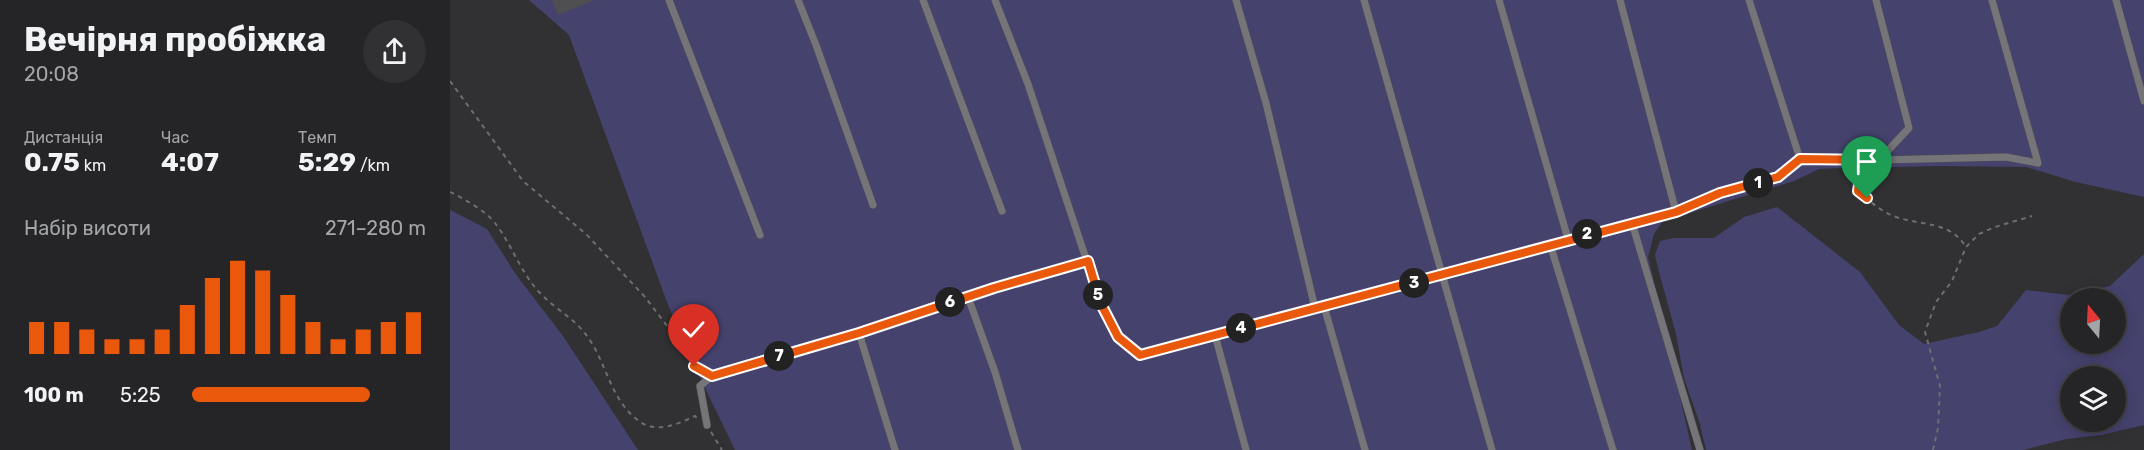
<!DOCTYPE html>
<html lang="uk">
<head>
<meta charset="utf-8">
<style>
  body { margin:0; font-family:Rubik,sans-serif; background:#313133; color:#f1f3f6; height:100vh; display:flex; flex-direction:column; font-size:22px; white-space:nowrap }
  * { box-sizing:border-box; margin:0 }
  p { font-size:20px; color:#a3a5a7 }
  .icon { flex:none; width:33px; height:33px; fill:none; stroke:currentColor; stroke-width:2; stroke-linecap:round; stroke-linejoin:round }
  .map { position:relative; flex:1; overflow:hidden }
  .details { display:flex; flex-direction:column; background:#252527; width:450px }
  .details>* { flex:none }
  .needle { width:39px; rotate:342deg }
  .buttons { position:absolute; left:1610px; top:288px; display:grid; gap:12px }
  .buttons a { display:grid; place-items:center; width:66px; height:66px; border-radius:50%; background:#252527; box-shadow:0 3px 15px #0003,0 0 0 2px #424244; font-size:30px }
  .pin { position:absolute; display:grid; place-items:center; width:51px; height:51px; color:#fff; margin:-62px -26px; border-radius:50% 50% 50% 0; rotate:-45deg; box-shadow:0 0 6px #0007 }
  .pin .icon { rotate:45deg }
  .km { position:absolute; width:30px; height:30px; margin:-15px; border-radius:50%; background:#222; color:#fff; font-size:16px; line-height:30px; text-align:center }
  .round { display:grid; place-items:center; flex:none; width:63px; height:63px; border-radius:32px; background:#313133 }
  .headline { display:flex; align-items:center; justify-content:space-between; height:102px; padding:0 24px }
  h1 { font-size:33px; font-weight:700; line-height:45px }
  .figures { display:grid; grid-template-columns:repeat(3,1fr); gap:9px; height:102px; padding:6px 24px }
  .figures div { display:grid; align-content:center }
  .figures b { font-size:26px; font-weight:700 }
  .figures small { font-size:16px; font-weight:400 }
  .figures p { font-size:16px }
  .chart { height:168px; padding:12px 24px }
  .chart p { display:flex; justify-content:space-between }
  .chart svg { width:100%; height:108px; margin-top:6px; stroke:#ea580c; stroke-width:6 }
  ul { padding:0 24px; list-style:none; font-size:20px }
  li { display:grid; grid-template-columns:96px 72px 1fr; align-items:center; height:45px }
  li i { height:15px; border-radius:8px; background:#ea580c }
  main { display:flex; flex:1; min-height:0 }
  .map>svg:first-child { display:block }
  .green { fill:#45426e; fill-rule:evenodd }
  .building { fill:#4f4f52 }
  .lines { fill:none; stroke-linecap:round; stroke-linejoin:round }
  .service-casing { stroke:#4f4f51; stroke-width:8 }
  .path { stroke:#6e6e70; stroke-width:2; stroke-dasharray:4.5 4.5; stroke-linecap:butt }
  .service { stroke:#757579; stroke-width:7 }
  .route-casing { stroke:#fff; stroke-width:12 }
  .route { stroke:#ea580c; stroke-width:8 }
</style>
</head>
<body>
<main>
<section class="details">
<div class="headline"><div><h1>Вечірня пробіжка</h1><p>20:08</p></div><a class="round"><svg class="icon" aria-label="share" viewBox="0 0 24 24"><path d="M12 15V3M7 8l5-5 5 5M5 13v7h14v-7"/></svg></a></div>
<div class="figures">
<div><p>Дистанція</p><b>0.75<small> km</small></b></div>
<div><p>Час</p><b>4:07</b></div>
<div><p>Темп</p><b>5:29<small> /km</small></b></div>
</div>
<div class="chart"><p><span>Набір висоти</span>271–280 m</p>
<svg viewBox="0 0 160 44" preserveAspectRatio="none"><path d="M5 44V31M15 44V31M25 44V34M35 44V38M45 44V38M55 44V34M65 44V24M75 44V13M85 44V6M95 44V10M105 44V20M115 44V31M125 44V38M135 44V34M145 44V31M155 44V27"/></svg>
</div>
<ul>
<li><b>100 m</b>5:25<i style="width:76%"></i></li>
</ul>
</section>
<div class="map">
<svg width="1694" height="450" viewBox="0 0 1694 450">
  <rect width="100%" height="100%" fill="#313134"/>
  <path class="green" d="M 79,0 L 1694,0 L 1694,197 L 1626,182 L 1576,167 L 1489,166 L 1393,168 L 1369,169 L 1344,181 L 1213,221 L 1204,234 L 1198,257 L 1204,282 L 1208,319 L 1224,370 L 1242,450 L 285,450 L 240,357 L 217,302 L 119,35 Z
    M 1327,207 L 1410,272 L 1449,325 L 1474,344 L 1529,332 L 1547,326 L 1576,290 L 1619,295 L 1660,286 L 1694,254 L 1694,425 L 1651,435 L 1616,439 L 1573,450 L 1256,450 L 1250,424 L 1234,378 L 1226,334 L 1208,268 L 1205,255 L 1210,241 L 1224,238 L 1264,238 L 1294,217 ZM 1665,298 L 1665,344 L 1620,344 L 1620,298 ZM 1665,376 L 1665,422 L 1620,422 L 1620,376 Z
    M 0,210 L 37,229 L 67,276 L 113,336 L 188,450 L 0,450 Z"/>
  <path class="building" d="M 102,0 L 145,0 L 108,15 Z"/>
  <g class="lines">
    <g class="service-casing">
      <path id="service" d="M 219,0 L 310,235
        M 348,0 L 366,45 L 423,205
        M 473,0 L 552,211
        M 545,0 L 578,84 L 651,304 L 668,337 L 690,355 L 1226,212 L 1270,193 L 1328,177 L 1350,159 L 1429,160 L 1459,128 L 1426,0
        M 786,0 L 816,103 L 865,308
        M 914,0 L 1042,450
        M 1049,0 L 1118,239
        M 1170,0 L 1226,212
        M 1299,0 L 1350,159
        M 1666,0 L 1694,101
        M 1429,160 L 1556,157 L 1588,163 L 1542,0
        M 1182,223 L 1250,450
        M 1100,244 L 1163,450
        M 518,297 L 638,261
        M 874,306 L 915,450
        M 409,333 L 445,450
        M 765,335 L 796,450
        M 257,425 L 250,386 L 262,376 L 409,333 L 518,297 L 545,372 L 568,450"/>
    </g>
    <path class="path" d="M 0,81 L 73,181 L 136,234 L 195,297 L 224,335 L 244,366 L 253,371
      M 1421,168 L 1409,184 L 1408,191 C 1420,201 1431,212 1446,217 C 1473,226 1500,221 1516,247
      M 0,192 C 13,198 37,212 45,223 C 63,246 71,275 93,296 C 107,310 125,319 137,336 C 157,363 160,400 189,421 C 206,434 228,424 245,416 L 247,418
      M 261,432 L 272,450
      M 1483,450 L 1488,428 L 1490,386 L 1475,332 L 1486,302 L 1502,281 L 1516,247 L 1529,234 L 1545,227 L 1582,216"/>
    <use href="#service" class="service"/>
  </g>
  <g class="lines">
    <g class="route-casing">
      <path id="route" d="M 244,366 L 262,376 L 409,333 L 544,288 L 638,261 L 651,304 L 668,337 L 690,355 L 1226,212 L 1270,193 L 1328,177 L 1350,159 L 1430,160 L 1409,184 L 1408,191 L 1417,198"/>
    </g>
    <use href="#route" class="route"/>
  </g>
</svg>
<div class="buttons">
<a><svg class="needle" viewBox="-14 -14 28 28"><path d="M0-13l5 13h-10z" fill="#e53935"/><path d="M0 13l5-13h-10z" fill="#a3a5a7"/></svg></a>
<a><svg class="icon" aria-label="layers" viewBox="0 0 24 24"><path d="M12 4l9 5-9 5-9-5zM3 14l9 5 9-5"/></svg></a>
</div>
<div class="pin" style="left:1417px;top:198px;background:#1e9e55"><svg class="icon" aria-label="arrive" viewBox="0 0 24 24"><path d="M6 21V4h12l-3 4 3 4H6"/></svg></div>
<div class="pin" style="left:244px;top:366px;background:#d93025"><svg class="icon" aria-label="check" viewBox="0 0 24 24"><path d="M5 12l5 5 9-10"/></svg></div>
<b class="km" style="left:1308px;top:183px">1</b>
<b class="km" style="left:1137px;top:234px">2</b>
<b class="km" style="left:964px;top:283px">3</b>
<b class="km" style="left:791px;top:328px">4</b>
<b class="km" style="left:648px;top:295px">5</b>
<b class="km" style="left:500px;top:302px">6</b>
<b class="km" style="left:329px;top:356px">7</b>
</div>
</main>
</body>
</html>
